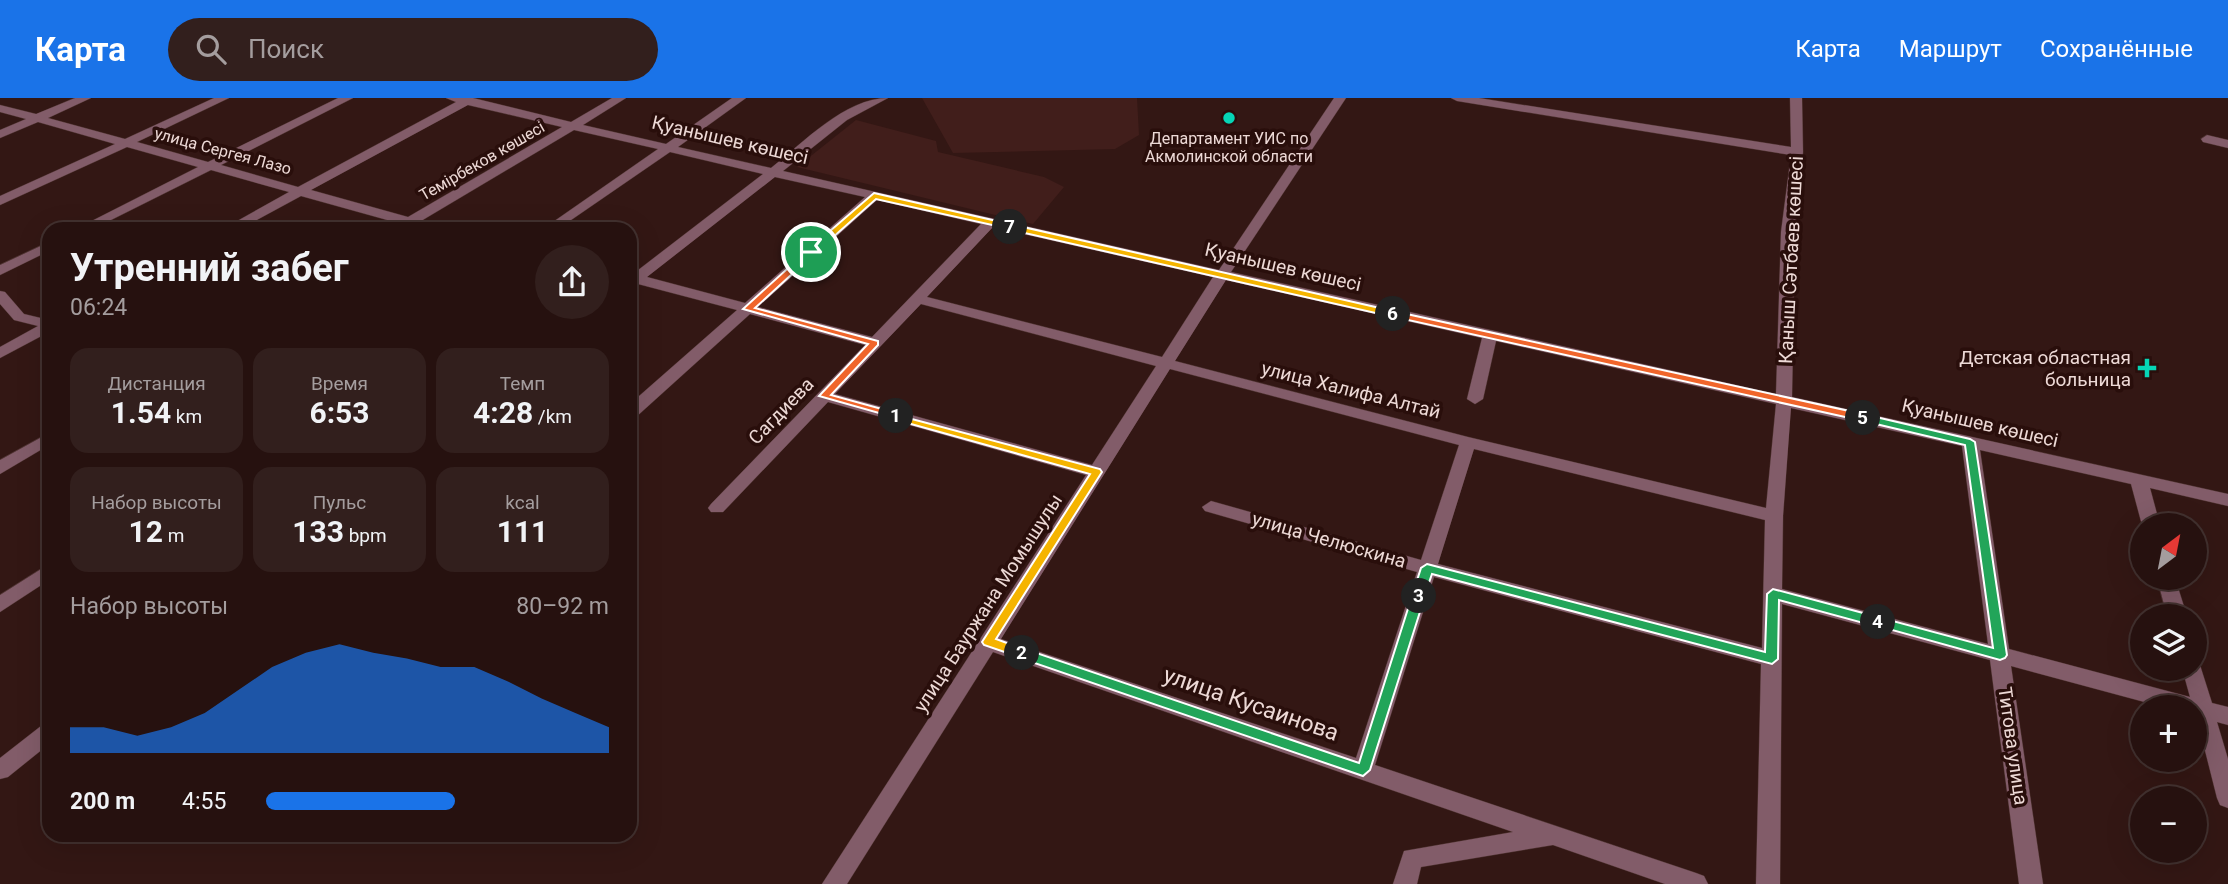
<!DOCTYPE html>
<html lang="ru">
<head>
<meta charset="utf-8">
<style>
  body { margin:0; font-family:Roboto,sans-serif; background:#321f1d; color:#f1f3f6; height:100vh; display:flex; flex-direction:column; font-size:26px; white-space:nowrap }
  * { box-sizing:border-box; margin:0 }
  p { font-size:23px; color:#a49d9e }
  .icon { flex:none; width:38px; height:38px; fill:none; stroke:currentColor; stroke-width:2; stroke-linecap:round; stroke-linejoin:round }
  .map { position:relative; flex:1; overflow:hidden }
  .details { position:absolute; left:42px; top:124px; width:595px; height:620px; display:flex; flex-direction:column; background:#26110f; border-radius:21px; box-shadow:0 7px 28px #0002,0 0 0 2px #42312f }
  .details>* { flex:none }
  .needle { width:46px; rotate:32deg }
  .buttons { position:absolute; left:2130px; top:415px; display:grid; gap:14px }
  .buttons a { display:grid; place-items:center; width:77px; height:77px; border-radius:50%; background:#26110f; box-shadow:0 7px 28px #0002,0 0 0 2px #42312f; font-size:35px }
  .pin { position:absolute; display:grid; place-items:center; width:60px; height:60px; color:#fff; margin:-30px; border:4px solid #fff; border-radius:50%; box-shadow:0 2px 7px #0007 }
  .km { position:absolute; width:35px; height:35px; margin:-18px; border-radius:50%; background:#222; color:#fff; font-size:19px; line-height:35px; text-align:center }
  .round { display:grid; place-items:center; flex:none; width:74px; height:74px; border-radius:37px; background:#321f1d }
  .headline { display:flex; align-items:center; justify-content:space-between; height:119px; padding:0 28px }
  h1 { font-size:38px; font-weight:700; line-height:52px }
  .metrics { display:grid; grid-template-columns:repeat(3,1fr); gap:10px; height:119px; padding:7px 28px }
  .metrics div { display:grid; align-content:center; border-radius:18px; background:#321f1d; text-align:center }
  .metrics b { font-size:30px; font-weight:700 }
  .metrics small { font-size:19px; font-weight:400 }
  .metrics p { font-size:19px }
  .chart { height:196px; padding:14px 28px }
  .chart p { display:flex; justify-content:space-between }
  .chart svg { width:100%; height:126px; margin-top:7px; fill:#1a73e8; opacity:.7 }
  ul { padding:0 28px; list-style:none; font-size:23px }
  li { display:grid; grid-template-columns:112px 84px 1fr; align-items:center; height:52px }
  li i { height:18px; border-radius:9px; background:#1a73e8 }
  header { display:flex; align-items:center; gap:42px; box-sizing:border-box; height:98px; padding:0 35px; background:#1a73e8; color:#fff }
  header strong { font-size:33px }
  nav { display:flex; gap:38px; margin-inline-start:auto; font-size:24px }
  .search { width:490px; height:63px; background:#321f1d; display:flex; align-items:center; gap:18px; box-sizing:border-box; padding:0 24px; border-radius:38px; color:#a49d9e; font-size:26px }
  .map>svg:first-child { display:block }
  .built { fill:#411e1b }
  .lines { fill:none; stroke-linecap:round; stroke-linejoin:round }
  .minor-casing { stroke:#4d322f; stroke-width:1 }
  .minor { fill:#825c69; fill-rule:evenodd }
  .split-1 { fill:#f0652b; stroke:#fff; stroke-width:2 }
  .split-2 { fill:#f5b400; stroke:#fff; stroke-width:2 }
  .split-3 { fill:#22a559; stroke:#fff; stroke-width:2 }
  .split-4 { fill:#22a559; stroke:#fff; stroke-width:2 }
  .split-5 { fill:#22a559; stroke:#fff; stroke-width:2 }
  .split-6 { fill:#f0652b; stroke:#fff; stroke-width:2 }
  .split-7 { fill:#f5b400; stroke:#fff; stroke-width:2 }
  .split-8 { fill:#f5b400; stroke:#fff; stroke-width:2 }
  .poi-dot { fill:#06d5b6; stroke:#290e0b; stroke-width:2.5 }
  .labels { text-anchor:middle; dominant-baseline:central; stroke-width:7; stroke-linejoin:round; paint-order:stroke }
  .far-poi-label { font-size:16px; fill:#edd9d6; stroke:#290e0b }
  .far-street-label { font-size:16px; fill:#edd9d6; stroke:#290e0b }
  .street-label { font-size:19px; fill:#edd9d6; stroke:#290e0b }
  .poi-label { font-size:19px; fill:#edd9d6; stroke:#290e0b; text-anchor:end }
  .near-street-label { font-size:23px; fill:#edd9d6; stroke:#290e0b }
</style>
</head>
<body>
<header>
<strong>Карта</strong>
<div class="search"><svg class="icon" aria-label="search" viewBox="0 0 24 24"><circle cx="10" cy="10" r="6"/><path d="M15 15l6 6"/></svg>Поиск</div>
<nav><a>Карта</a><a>Маршрут</a><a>Сохранённые</a></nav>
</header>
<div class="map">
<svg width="2228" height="786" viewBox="0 0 2228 786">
  <rect width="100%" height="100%" fill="#331714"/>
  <path class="built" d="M 922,0 L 1137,0 L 1139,37 L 1115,51 L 953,55 Z
    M 856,22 L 936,43 L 938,54 L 1044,79 L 1064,89 L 1033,126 L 797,69 Z"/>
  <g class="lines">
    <g class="minor-casing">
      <path id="minor" d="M 75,0 L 91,0 L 48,20 L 125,41 L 214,0 L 229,0 L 137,44 L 208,64 L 338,0 L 353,0 L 221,67 L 298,89 L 456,4 L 446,0 L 473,0 L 571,24 L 612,0 L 626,0 L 583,27 L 666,46 L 732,0 L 746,0 L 678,49 L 771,70 C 803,45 845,0 888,0 L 847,22 L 783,73 L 1219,172 L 1334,0 L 1346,0 L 1231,174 L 1776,296 L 1781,134 L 1791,57 L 1457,3 L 1451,0 L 1479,0 L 1791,49 L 1790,0 L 1802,0 L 1803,54 L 1795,134 L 1792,299 L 2228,396 L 2228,408 L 2150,390 L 2160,427 L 2142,427 L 2131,386 L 1980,352 L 2009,551 L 2190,599 L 2182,570 L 2194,570 L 2194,563 L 2199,564 L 2212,605 L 2228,609 L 2228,627 L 2217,624 L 2228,661 L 2228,710 L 2220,707 L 2217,700 L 2194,609 L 2163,609 L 2011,568 L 2043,786 L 2019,786 L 1990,562 L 1782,506 L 1780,786 L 1756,786 L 1761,566 L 1434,479 L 1375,667 L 1696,775 L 1704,778 L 1708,786 L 1665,786 L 1553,747 L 1421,769 L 1417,786 L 1393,786 L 1404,753 L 1513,734 L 993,554 L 847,786 L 822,786 L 1086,377 L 828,304 L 723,414 L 711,414 L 708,410 L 711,406 L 865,247 L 750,216 L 636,319 L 630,320 L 630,306 L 737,212 L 638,186 L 630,189 L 630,175 L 633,176 L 763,76 L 670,54 L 558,131 L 543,131 L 658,51 L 574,32 L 421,123 L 441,128 L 443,131 L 411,128 L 399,131 L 395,128 L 398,125 L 301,98 L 240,131 L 223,131 L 289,94 L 211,72 L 93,131 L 76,131 L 198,69 L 127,49 L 0,107 L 0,98 L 115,46 L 38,24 L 0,40 L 0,32 L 26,21 L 0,14 L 0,7 L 36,16 ZM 468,7 L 562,29 L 408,119 L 311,92 ZM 775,79 L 865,99 L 745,205 L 647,179 ZM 877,102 L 981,126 L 872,239 L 758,209 ZM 993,129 L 1213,179 L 1162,259 L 927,199 ZM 1226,182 L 1482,240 L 1467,301 L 1475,306 L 1483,301 L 1496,243 L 1776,306 L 1766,410 L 1468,339 L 1175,263 ZM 921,206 L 1156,268 L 1092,367 L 835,296 ZM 1170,271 L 1459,347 L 1421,462 L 1211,403 L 1202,409 L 1205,413 L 1417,474 L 1356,660 L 1001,541 ZM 1791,310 L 1962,348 L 1988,546 L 1782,491 L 1783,418 ZM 1474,351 L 1765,422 L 1762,550 L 1438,466 Z
        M 2207,37 L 2228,42 L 2228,50 L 2203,44 L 2201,41 Z
        M 49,144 L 49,153 L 0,177 L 0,167 Z
        M 0,193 L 5,194 L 24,216 L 49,222 L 49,234 L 0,260 L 0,249 L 38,228 L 14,222 L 0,206 Z
        M 49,335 L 49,347 L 0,376 L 0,362 Z
        M 49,466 L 49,482 L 0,514 L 0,497 Z
        M 2157,480 L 2175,480 L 2187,518 L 2167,518 Z
        M 49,625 L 49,646 L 8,679 L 0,681 L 0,660 L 41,628 Z"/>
    </g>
    <use href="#minor" class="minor"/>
  </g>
  <path class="split-1" d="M 808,152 L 816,154 L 755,210 L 878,243 L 878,247 L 831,297 L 900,316 L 900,321 L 819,298 L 868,246 L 743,211 Z"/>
  <path class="split-2" d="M 893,316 L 1100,371 L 1102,374 L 996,541 L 1026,552 L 1026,559 L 1022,560 L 984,547 L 982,544 L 1090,376 L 893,321 Z"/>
  <path class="split-3" d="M 1419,494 L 1425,498 L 1370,672 L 1363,678 L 1017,559 L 1015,555 L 1022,550 L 1359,665 L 1412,498 Z"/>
  <path class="split-4" d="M 1427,466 L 1765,554 L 1767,496 L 1773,491 L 1878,519 L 1884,524 L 1878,529 L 1779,502 L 1778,561 L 1772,566 L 1432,476 L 1423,502 L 1414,502 L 1412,498 L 1421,470 Z"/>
  <path class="split-5" d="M 1863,316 L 1970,341 L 1975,344 L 2007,557 L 2005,560 L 2000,562 L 1874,527 L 1872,524 L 1878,519 L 1993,550 L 1965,347 L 1859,322 L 1857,320 Z"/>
  <path class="split-6" d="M 1393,213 L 1863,316 L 1868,320 L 1863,323 L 1390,218 L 1389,216 Z"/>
  <path class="split-7" d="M 1010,126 L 1393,213 L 1398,216 L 1393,219 L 1007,131 Z"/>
  <path class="split-8" d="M 874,95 L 1010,126 L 1014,129 L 1010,131 L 876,101 L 814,156 L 808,156 L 808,152 Z"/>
  <g class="poi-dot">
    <circle cx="1229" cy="20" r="7"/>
    <path d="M2143.5 259.5h7v7h7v7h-7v7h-7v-7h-7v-7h7z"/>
  </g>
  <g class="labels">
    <g class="far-poi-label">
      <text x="1229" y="40">Департамент УИС по<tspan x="1229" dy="18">Акмолинской области</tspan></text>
    </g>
    <g class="far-street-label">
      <text transform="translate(223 53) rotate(15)">улица Сергея Лазо</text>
      <text transform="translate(482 63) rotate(-30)">Темірбеков көшесі</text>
    </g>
    <g class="street-label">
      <text transform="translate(730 42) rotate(13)">Қуанышев көшесі</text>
      <text transform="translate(1791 162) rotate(-87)">Қаныш Сәтбаев көшесі</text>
      <text transform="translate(1283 169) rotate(13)">Қуанышев көшесі</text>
      <text transform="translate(1351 292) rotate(14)">улица Халифа Алтай</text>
      <text transform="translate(781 313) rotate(-46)">Сагдиева</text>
      <text transform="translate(1980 325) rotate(13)">Қуанышев көшесі</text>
      <text transform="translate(1329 442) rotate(16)">улица Челюскина</text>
      <text transform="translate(988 505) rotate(-57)">улица Бауржана Момышулы</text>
      <text transform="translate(2013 648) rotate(82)">Титова улица</text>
    </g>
    <g class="poi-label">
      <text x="2131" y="259">Детская областная<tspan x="2131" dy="22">больница</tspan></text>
    </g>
    <g class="near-street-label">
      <text transform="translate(1251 606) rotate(19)">улица Кусаинова</text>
    </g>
  </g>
</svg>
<div class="buttons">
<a><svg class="needle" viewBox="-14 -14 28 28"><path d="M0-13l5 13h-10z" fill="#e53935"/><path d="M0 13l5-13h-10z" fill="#a49d9e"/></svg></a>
<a><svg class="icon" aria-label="layers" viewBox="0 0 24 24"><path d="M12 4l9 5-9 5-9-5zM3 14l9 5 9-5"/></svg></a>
<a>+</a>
<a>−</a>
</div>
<div class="pin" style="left:811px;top:154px;background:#1e9e55"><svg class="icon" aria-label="arrive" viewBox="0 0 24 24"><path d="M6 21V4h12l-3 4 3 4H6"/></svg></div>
<b class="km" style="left:896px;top:318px">1</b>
<b class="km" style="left:1022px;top:555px">2</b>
<b class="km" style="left:1419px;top:498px">3</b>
<b class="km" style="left:1878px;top:524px">4</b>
<b class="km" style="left:1863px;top:320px">5</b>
<b class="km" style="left:1393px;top:216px">6</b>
<b class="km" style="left:1010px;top:129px">7</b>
<section class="details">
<div class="headline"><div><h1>Утренний забег</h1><p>06:24</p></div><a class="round"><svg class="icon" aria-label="share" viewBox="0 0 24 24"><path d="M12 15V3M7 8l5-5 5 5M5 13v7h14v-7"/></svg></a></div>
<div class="metrics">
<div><p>Дистанция</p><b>1.54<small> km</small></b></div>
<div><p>Время</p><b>6:53</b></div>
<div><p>Темп</p><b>4:28<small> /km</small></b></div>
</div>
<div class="metrics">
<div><p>Набор высоты</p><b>12<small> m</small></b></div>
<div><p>Пульс</p><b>133<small> bpm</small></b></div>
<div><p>kcal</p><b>111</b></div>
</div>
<div class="chart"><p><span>Набор высоты</span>80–92 m</p>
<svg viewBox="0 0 160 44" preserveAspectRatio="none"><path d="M0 44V35L10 35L20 38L30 35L40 30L50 22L60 14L70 9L80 6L90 9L100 11L110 14L120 14L130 19L140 25L150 30L160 35V44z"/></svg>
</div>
<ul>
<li><b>200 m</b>4:55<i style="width:55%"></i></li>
</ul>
</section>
</div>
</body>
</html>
